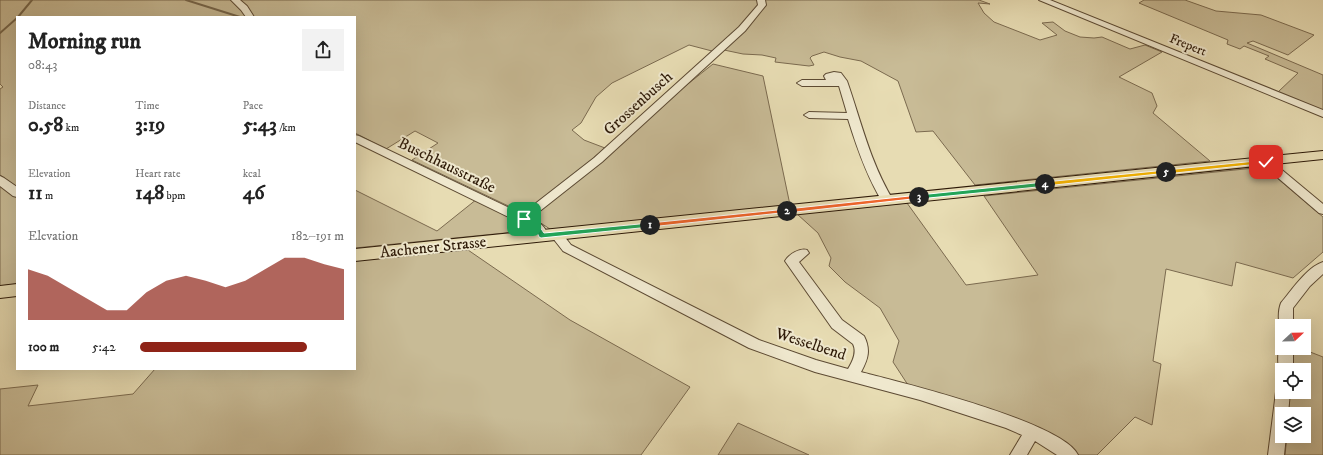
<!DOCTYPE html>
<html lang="en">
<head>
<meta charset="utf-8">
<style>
  body { margin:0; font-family:"IM FELL DW Pica",serif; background:#f2f2f2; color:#222; height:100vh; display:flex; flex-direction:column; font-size:15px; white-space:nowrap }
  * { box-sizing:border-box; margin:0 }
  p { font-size:13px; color:#767676 }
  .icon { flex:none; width:22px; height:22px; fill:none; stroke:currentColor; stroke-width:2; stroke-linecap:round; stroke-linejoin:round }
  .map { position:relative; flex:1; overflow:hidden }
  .side { position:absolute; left:16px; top:16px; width:340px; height:354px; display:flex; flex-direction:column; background:#fff; border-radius:0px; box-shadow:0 4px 16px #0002 }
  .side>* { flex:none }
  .needle { width:26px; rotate:68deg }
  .tools { position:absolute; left:1275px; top:319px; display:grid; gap:8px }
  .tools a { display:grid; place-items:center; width:36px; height:36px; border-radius:0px; background:#fff; box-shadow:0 4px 16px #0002; font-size:20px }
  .pin { position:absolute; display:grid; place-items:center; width:34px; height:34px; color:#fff; margin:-17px; border-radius:8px; box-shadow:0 2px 6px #0006 }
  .km { position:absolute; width:20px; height:20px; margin:-10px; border-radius:50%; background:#222; color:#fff; font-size:11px; line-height:20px; text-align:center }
  .round { display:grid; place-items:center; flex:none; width:42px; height:42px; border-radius:0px; background:#f2f2f2 }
  .headline { display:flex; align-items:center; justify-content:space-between; height:68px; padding:0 12px }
  h1 { font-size:22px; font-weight:700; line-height:30px }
  .figures { display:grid; grid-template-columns:repeat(3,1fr); gap:6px; height:68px; padding:4px 12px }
  .figures div { display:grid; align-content:center }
  .figures b { font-size:20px; font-weight:700 }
  .figures small { font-size:11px; font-weight:400 }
  .figures p { font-size:11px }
  .chart { height:112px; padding:8px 12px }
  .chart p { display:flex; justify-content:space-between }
  .chart svg { width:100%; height:72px; margin-top:4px; fill:#8f2418; opacity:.7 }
  ul { padding:0 12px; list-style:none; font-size:13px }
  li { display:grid; grid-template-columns:64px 48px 1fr; align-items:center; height:30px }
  li i { height:10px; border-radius:5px; background:#8f2418 }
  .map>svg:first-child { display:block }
  .green { fill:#c8bb96; stroke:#7b6a4f }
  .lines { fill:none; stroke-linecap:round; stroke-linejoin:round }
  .stream { stroke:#77674c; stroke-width:2 }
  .minor-casing { stroke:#5c4a33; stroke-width:2 }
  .major-casing { stroke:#2e1a08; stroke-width:2 }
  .minor { fill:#efe8ce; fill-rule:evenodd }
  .major { fill:#e7dcb3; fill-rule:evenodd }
  .split-1 { fill:#22a559; stroke:#fff }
  .split-2 { fill:#f0652b; stroke:#fff }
  .split-3 { fill:#f0652b; stroke:#fff }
  .split-4 { fill:#22a559; stroke:#fff }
  .split-5 { fill:#f5b400; stroke:#fff }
  .split-6 { fill:#f5b400; stroke:#fff }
  .labels { text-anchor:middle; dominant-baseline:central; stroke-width:4; stroke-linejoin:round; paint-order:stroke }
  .far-street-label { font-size:13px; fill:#2e1a08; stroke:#efe8ce }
  .street-label { font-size:16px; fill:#2e1a08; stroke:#efe8ce }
</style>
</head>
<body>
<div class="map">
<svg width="1323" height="455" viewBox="0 0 1323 455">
  <rect width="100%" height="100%" fill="#e7dcb3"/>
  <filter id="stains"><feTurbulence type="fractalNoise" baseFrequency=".005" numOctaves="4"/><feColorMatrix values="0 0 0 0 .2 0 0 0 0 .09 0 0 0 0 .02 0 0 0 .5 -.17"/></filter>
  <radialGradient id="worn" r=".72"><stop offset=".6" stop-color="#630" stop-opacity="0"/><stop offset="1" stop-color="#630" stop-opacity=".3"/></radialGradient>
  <path class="green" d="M 0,0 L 979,0 L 990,4 L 978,3 L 984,13 L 994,22 L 1040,40 L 1057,35 L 1042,23 L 1053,22 L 1065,31 L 1080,37 L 1094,38 L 1102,37 L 1130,49 L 1145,45 L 1162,52 L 1119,77 L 1152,93 L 1157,106 L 1153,113 L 1210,161 L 975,185 L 933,131 L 916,132 L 898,81 L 861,61 L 840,57 L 824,52 L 812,56 L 810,58 L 814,65 L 809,66 L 775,62 L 776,58 L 762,55 L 743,54 L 724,50 L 712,51 L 689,45 L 612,83 L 596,97 L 581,123 L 572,130 L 584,140 L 605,148 L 530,213 L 523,213 L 412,160 L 438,143 L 415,131 L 386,149 L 355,133 L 355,17 L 17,17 L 17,187 L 0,175 L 0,89 L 3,87 L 0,84 Z
    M 1144,0 L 1185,0 L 1216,11 L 1261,15 L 1314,35 L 1288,55 L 1253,41 L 1247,43 L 1323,75 L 1323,111 L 1278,92 L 1298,73 L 1265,59 L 1269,56 L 1244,46 L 1240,49 L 1227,44 L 1228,40 L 1139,3 Z
    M 713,64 L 763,76 L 790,205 L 553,231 L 533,218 L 606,149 Z
    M 1264,167 L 1323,217 L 1323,252 L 1293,278 L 1236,262 L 1232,286 L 1166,269 L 1153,361 L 1161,364 L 1152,425 L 1135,417 L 1097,455 L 1076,455 L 908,385 L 893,362 L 899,341 L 880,308 L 845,282 L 829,266 L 831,258 L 818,233 L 797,214 L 907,203 L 966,285 L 1038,275 L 984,196 Z
    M 0,184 L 17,198 L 17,284 L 0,286 Z
    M 355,190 L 437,231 L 477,199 L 535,230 L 355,248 Z
    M 468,250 L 570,320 L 690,387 L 641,455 L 0,455 L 0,389 L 38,385 L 28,406 L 133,394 L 155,369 L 355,369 L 355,260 Z
    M 1294,348 L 1300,348 L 1323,357 L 1323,455 L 1285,455 L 1287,436 L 1304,436 L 1304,414 L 1288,414 L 1290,392 L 1304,392 L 1304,370 L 1292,370 Z
    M 738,423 L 809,455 L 718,455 Z"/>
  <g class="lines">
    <path class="stream" d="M 186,0 L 240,17
      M 18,17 L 32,0
      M 0,33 L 17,18"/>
    <g class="minor-casing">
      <path id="minor" d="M 231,0 L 240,0 L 247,6 L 254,17 L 246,17 L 241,10 Z
        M 757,0 L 765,0 L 766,5 L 745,31 L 602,162 L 531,218 C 539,222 547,227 547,236 L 545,239 L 541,240 L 537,239 L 535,233 L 531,228 L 355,142 L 355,135 L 359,136 L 522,214 L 594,158 L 739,27 L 758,5 Z
        M 1039,0 L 1050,0 L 1323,110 L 1323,117 Z
        M 834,72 L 841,73 L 847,81 C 861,121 870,162 893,200 L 891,203 L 883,203 C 867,177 857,148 848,119 L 809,118 L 804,115 L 809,112 L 847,113 L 839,86 L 802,86 L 797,83 L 802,80 L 826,80 L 824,76 L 826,74 Z
        M 1266,159 L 1270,160 L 1323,204 L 1323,214 L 1319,213 L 1262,164 L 1261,162 Z
        M 0,176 L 4,178 L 17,187 L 17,197 L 13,196 L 0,186 Z
        M 558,230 L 562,231 L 564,236 L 571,245 L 759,340 L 816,360 L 848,369 C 853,361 857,352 853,344 L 832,328 L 785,261 C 789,254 800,248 807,250 L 809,253 L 799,262 L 842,320 L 864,336 C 871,350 868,359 861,372 C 900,382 1063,422 1078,455 L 1057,455 L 1035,441 L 1027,455 L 1010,455 L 1022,435 L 1006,428 L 920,400 L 815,372 L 749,348 L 563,251 L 552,237 L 554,231 Z
        M 1323,262 L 1323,274 L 1310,286 L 1293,308 L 1293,326 L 1282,326 L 1281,330 C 1278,323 1278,310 1281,303 C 1291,291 1307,267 1323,262 Z
        M 1281,344 L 1282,348 L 1293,348 L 1293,370 L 1282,370 L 1282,375 C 1277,369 1277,351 1281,344 Z
        M 1282,386 L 1282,392 L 1290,392 L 1288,414 L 1282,414 L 1282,436 L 1286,436 L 1284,455 L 1268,455 L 1276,392 L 1278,388 Z"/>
    </g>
    <g class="major-casing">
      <path id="major" d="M 1323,151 L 1323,159 L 355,261 L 355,249 Z
        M 17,284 L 17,296 L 0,298 L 0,286 Z"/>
    </g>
    <use href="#minor" class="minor"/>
    <use href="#major" class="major"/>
  </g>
  <path class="split-1" d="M 524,217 L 537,223 L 544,233 L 650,223 L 654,225 L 650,227 L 541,238 L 539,237 C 536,228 530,225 521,221 L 521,218 Z"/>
  <path class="split-2" d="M 787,209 L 791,211 L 790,212 L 650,227 L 647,225 L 650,223 Z"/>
  <path class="split-3" d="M 919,195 L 922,197 L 921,198 L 787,213 L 784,211 L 787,209 Z"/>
  <path class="split-4" d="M 1045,182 L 1047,183 L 1047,186 L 919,199 L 916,197 L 919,195 Z"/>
  <path class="split-5" d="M 1166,170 L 1168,171 L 1168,173 L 1045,186 L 1042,184 L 1045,182 Z"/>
  <path class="split-6" d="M 1266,160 L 1269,162 L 1268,163 L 1166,174 L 1163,172 L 1166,170 Z"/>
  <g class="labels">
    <g class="far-street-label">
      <text transform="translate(1188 45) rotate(22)">Frepert</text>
    </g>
    <g class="street-label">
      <text transform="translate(638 103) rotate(-42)">Grossenbusch</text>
      <text transform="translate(447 165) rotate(26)">Buschhausstraße</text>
      <text transform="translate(433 247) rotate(-6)">Aachener Strasse</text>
      <text transform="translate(811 344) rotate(18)">Wesselbend</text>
    </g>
  </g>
  <rect width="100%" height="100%" filter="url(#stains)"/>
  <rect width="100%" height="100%" fill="url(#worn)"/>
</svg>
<div class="tools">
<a><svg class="needle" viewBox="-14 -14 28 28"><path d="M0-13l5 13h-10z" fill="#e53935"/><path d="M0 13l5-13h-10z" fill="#767676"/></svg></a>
<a><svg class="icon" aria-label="locate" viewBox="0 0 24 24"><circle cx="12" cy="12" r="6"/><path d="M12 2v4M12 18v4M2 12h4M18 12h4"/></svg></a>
<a><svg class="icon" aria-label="layers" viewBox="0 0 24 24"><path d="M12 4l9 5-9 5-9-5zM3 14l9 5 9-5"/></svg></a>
</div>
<div class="pin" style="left:524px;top:219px;background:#1e9e55"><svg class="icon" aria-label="arrive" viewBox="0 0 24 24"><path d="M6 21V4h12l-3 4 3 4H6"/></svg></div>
<div class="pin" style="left:1266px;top:162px;background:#d93025"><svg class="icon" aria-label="check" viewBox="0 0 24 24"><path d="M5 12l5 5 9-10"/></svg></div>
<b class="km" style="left:650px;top:225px">1</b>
<b class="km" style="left:787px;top:211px">2</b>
<b class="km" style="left:919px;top:197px">3</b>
<b class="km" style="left:1045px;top:184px">4</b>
<b class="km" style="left:1166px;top:172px">5</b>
<section class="side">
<div class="headline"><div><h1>Morning run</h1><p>08:43</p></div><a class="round"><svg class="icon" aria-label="share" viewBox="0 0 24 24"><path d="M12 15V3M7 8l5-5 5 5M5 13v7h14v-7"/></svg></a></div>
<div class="figures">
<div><p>Distance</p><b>0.58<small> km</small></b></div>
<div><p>Time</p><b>3:19</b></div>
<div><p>Pace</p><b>5:43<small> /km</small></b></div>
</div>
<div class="figures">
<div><p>Elevation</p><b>11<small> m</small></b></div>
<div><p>Heart rate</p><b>148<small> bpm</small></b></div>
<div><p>kcal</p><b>46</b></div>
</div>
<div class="chart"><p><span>Elevation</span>182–191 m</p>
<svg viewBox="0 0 160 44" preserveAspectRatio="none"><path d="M0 44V13L10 17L20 24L30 31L40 38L50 38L60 27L70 20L80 17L90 20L100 24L110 20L120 13L130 6L140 6L150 10L160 13V44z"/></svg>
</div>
<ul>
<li><b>100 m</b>5:42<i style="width:82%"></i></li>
</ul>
</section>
</div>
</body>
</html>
